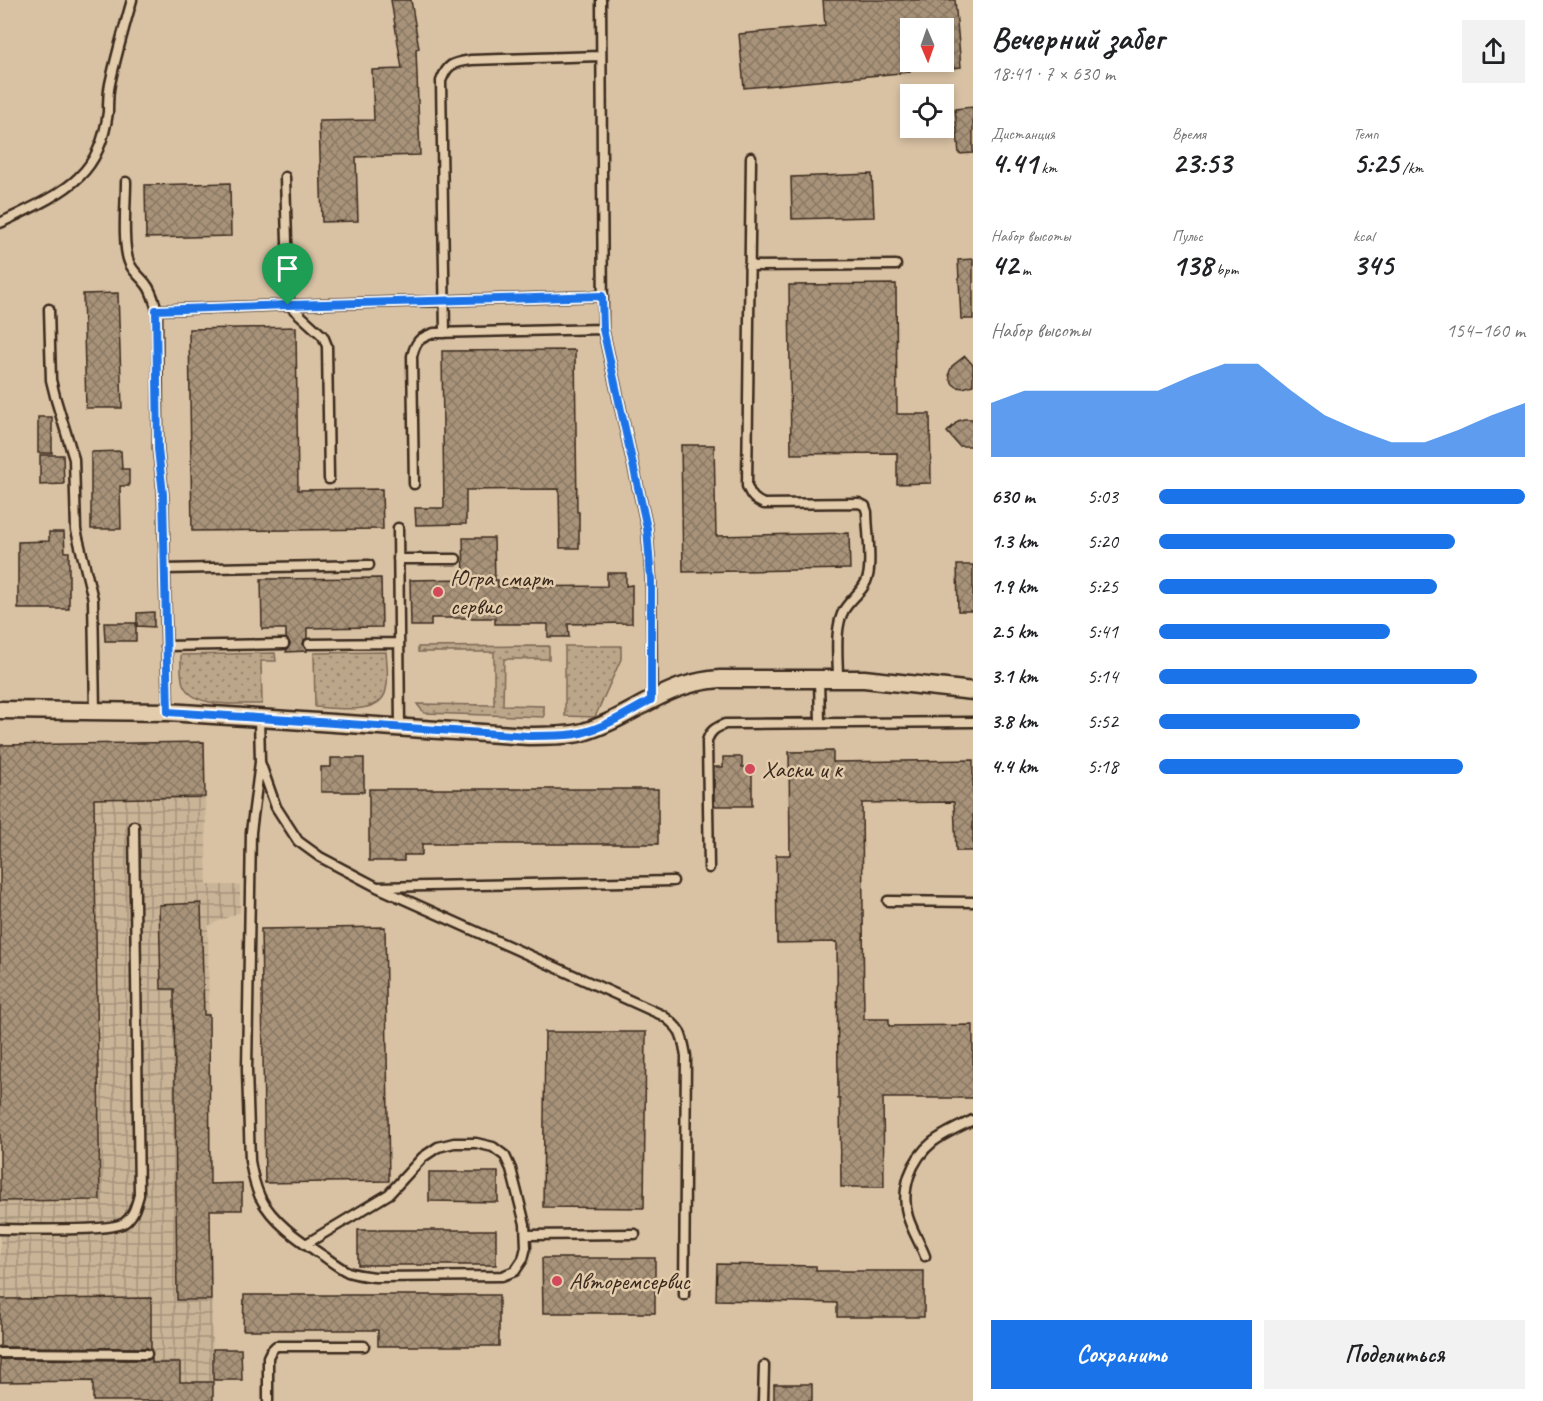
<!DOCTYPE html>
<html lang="ru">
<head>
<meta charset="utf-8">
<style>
  body { margin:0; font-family:Caveat,sans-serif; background:#f2f2f2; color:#202124; height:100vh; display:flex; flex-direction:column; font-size:22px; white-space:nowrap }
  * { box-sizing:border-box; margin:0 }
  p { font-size:20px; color:#757577 }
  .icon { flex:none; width:33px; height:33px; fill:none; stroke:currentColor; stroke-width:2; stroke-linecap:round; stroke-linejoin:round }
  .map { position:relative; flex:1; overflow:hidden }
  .details { display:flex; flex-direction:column; background:#fff; width:570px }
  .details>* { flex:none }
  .needle { width:39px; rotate:178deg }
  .tools { position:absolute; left:900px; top:18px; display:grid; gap:12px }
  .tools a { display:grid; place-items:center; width:54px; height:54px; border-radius:0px; background:#fff; box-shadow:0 3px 9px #0003; font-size:30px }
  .pin { position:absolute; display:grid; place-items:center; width:51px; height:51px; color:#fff; margin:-62px -26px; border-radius:50% 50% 50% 0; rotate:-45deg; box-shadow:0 0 6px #0007 }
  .pin .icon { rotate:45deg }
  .round { display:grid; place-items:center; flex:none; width:63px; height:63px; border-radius:0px; background:#f2f2f2 }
  .overview { display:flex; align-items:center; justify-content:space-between; height:102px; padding:0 18px }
  h1 { font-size:33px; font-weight:600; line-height:45px }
  .figures { display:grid; grid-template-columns:repeat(3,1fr); gap:9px; height:102px; padding:6px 18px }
  .figures div { display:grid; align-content:center }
  .figures b { font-size:30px; font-weight:600 }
  .figures small { font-size:16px; font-weight:400 }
  .figures p { font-size:16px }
  .chart { height:168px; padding:12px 18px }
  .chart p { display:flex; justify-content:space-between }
  .chart svg { width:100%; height:108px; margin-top:6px; fill:#1a73e8; opacity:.7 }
  .action { display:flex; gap:12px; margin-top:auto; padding:12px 18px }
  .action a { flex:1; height:69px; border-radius:0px; background:#1a73e8; color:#fff; font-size:24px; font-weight:600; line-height:69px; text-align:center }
  .action a+a { background:#f2f2f2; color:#202124 }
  ul { padding:0 18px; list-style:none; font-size:20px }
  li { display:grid; grid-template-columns:96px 72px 1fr; align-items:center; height:45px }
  li i { height:15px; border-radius:8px; background:#1a73e8 }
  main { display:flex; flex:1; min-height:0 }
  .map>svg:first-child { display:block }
  .industrial { fill:url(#industrial-grid) }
  .grass { fill:url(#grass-dots); stroke:#7c6854; stroke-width:1.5 }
  .building { fill:url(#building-cross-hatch); stroke:#3b2a1e; stroke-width:1.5 }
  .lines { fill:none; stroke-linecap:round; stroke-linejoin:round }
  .service-casing { stroke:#3b2a1e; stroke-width:13 }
  .minor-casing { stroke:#3b2a1e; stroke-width:21 }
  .service { stroke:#e3ccac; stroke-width:8 }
  .minor { stroke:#e3ccac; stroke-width:16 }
  .route-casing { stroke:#fff; stroke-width:12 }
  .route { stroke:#1a73e8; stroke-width:8 }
  .poi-dot { fill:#d1495b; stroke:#e3ccac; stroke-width:2 }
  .labels { text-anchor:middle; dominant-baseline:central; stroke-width:5; stroke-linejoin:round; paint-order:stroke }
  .poi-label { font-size:24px; fill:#3b2a1e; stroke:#e3ccac; text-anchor:start }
</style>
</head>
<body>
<main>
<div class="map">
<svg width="973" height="1401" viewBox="0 0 973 1401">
  <defs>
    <pattern id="industrial-grid" width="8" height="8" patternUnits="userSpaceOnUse" patternTransform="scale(1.5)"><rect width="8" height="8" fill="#cab497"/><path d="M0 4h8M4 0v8" fill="none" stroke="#a5937b"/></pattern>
    <pattern id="grass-dots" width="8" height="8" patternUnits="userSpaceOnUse" patternTransform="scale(1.5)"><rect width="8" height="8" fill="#bca68a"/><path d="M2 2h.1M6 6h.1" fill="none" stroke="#9a8770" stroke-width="1.8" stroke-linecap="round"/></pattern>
    <pattern id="building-cross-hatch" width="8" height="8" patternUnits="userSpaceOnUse" patternTransform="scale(1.5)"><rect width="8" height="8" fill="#a8937a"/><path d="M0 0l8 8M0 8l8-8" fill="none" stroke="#8a7863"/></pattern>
  </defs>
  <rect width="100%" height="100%" fill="#d9c2a4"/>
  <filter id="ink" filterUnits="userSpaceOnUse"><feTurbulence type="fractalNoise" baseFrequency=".0167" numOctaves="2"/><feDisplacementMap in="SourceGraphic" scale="12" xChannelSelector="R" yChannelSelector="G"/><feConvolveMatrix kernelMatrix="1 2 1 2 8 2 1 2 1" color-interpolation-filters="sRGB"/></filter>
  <g filter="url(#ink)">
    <path class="industrial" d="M 204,742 L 207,885 L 240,885 L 240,912 L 208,926 L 210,1183 L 242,1183 L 210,1210 L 213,1382 L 0,1383 L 0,745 Z"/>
    <path class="grass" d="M 549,646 L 549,659 L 504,659 L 503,705 L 544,706 L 544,717 L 424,713 L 417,704 L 494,705 L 494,652 L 418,652 L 418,647 Z
      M 565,646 L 621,646 L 621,659 L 595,717 L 565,716 Z
      M 386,652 C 387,664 389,678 386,690 C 381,716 335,708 315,707 L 314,653 Z
      M 275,653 L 276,661 L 261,661 L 262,704 C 239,703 194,710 183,684 C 180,675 181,664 181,655 Z"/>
    <path class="building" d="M 391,0 L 411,0 L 419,48 L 416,49 L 420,155 L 356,157 L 358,221 L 322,222 L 319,121 L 374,120 L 372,70 L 402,69 Z
      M 823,0 L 955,0 L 961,67 L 944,69 L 944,28 L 910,28 L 910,72 L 744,88 L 739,34 L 825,26 Z
      M 973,107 L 973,153 L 959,154 L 955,109 Z
      M 872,174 L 874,217 L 792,219 L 791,177 Z
      M 230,183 L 231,236 L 146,238 L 145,185 Z
      M 973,259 L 973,319 L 961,319 L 958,260 Z
      M 896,284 L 897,414 L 930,414 L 931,483 L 897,484 L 897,453 L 791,454 L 789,285 Z
      M 118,293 L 122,408 L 86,408 L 83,294 Z
      M 296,327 L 298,490 L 382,489 L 383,529 L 192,531 L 189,329 Z
      M 575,350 L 577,512 L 579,512 L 579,548 L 560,548 L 559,489 L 466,490 L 466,524 L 416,525 L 415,508 L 444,508 L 442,351 Z
      M 965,356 L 973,365 L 973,385 L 963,388 L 957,387 L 953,384 L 950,379 L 949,373 L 952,366 Z
      M 38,417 L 52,417 L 52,453 L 38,453 Z
      M 964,419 L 973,419 L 973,446 L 959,446 L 947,432 L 958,421 Z
      M 681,445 L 714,445 L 716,536 L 849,533 L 850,569 L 683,572 Z
      M 121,451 L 122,469 L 129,469 L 129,486 L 120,486 L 121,529 L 91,529 L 91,452 Z
      M 40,455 L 63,455 L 64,484 L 40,485 Z
      M 49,532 L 64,532 L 65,552 L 69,552 L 69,609 L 18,609 L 18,542 L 49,541 Z
      M 463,538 L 494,538 L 495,580 L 498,580 L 498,587 L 607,586 L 607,573 L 626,573 L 626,586 L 632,585 L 632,623 L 568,624 L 569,637 L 548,637 L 548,624 L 495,624 L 495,618 L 431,618 L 431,626 L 411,626 L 410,580 L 464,579 Z
      M 957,565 L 973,565 L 973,611 L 958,611 Z
      M 381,578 L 382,627 L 307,628 L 307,638 L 304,640 L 303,645 L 307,651 L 286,652 L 290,643 L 286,638 L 286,629 L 262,629 L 261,579 Z
      M 154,612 L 154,627 L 137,626 L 137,613 Z
      M 104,623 L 136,623 L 136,641 L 105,641 Z
      M 204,742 L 205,797 L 94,799 L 100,1200 L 0,1201 L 0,745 Z
      M 833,751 L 833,762 L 973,760 L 973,851 L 956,851 L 954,802 L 862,803 L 864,1019 L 889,1019 L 889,1026 L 973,1025 L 973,1098 L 883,1098 L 884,1187 L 841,1187 L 840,1099 L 838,1099 L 837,942 L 777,943 L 776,855 L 790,855 L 789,752 Z
      M 723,757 L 742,757 L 742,767 L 752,767 L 752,806 L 714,806 L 714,767 L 723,767 Z
      M 331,758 L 364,758 L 364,792 L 321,792 L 321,767 L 331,767 Z
      M 369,789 L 658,789 L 658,844 L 422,844 L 422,855 L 404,855 L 404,861 L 369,861 Z
      M 201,903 L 204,1015 L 209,1015 L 210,1184 L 242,1183 L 242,1210 L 210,1210 L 211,1300 L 177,1300 L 174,989 L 161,989 L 159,905 Z
      M 385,927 L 389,1181 L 265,1183 L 261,929 Z
      M 545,1032 L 646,1032 L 644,1208 L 543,1207 Z
      M 429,1172 L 498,1172 L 498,1202 L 429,1201 Z
      M 358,1230 L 496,1230 L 496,1265 L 358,1265 Z
      M 542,1258 L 655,1258 L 655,1313 L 543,1313 Z
      M 717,1264 L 816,1266 L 816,1271 L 924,1271 L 924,1317 L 837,1317 L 837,1303 L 716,1300 Z
      M 244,1295 L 499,1295 L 499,1346 L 378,1346 L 378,1330 L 243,1330 Z
      M 151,1298 L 151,1350 L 147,1348 L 0,1347 L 0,1299 Z
      M 213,1349 L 241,1349 L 242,1380 L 213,1380 Z
      M 152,1358 L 152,1363 L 180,1363 L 180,1382 L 213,1382 L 213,1401 L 93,1401 L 93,1381 L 0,1382 L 0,1359 L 147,1360 Z
      M 774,1384 L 812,1384 L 812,1401 L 774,1401 Z"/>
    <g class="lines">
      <g class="service-casing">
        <path id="service" d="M 601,0 L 603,329 L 647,528 L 651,580 L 652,700
          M 751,157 L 747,486 C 751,496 754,500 764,504 L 859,503 L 865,506 L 867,512 C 867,529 872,560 868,576 C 865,590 851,598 844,610 C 834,627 838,658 838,678
          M 285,177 L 289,305 L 323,336 L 327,346 L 329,479
          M 126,182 C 126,202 122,245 129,262 C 132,271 140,276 146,284 C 152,291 154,301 157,310 L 158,449 L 163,494 L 168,712
          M 0,223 C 24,211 60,196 79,177 C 97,160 105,136 108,112 C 108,102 108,93 110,84 C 116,56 124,28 132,0
          M 749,266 L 896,265
          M 49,309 L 51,380 L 56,400 L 74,459 L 76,530 L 93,599 L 95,711
          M 157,310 L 289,305 L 602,296
          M 445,333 L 441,81 C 448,63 453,63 471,60 L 601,56
          M 414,484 L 412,356 C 416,341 419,338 434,333 L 603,329
          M 398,528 L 400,727
          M 398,559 L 456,559
          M 165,569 L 369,565
          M 309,644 L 399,643
          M 166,646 L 284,644
          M 819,678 L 820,723
          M 259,717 L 260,762 L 276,807 L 298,841 L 320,857 L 377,887 L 673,881
          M 260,762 L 251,832 L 247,1070 L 250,1161 C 252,1173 255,1186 260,1197 C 273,1223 301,1241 325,1257 C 332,1262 340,1268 348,1272 C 357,1275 366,1276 375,1277 L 502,1276 L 515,1271 L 523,1259 L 526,1247 L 525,1224 L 511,1169 L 505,1156 L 493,1147 L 476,1143 L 454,1143 L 438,1147 L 423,1157 L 389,1194 L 306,1244
          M 709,868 L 707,741 C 710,731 715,728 725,724 L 973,722
          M 377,887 L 662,1015 C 682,1029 682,1034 686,1056 L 684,1295
          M 888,901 L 973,902
          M 0,1229 C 21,1229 111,1232 124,1223 C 134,1216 136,1205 139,1195 L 134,826
          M 526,1235 L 635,1234
          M 925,1256 C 920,1243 912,1230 908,1217 C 904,1204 905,1189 909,1176 C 921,1143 943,1134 973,1120
          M 0,1353 L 147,1354
          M 268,1401 L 268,1357 L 271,1351 L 276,1346 L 364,1346
          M 763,1401 L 764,1366"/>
      </g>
      <g class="minor-casing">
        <path id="minor" d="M 0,710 L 168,712 L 528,736 C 546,735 566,737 583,732 C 619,722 649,697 684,686 C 696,682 707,680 720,679 L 864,679 L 973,691"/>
      </g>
      <use href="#service" class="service"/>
      <use href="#minor" class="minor"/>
    </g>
  </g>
  <g class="lines" filter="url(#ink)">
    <g class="route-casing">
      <path id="route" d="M 602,296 L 603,329 L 647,528 L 651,580 L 651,700 C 629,712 606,727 581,733 C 564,737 546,735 528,736 L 168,712 L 163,494 L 158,449 L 156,310 L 288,305 Z"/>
    </g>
    <use href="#route" class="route"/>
  </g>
  <g class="poi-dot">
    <circle cx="438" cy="592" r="6"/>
    <circle cx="750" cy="769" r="6"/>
    <circle cx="557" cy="1281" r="6"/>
  </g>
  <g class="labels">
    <g class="poi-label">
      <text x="450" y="578">Югра смарт<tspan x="450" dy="28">сервис</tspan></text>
      <text x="762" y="769">Хаски и к</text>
      <text x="569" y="1281">Авторемсервис</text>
    </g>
  </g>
</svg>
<div class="tools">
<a><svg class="needle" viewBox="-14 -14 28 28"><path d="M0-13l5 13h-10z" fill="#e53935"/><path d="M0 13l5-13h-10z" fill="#757577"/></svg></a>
<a><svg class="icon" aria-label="locate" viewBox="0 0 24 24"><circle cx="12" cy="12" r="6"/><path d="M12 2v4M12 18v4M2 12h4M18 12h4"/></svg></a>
</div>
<div class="pin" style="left:288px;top:305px;background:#1e9e55"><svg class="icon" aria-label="arrive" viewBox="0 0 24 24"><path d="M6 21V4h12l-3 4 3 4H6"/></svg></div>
</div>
<section class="details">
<div class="overview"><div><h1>Вечерний забег</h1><p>18:41 · 7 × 630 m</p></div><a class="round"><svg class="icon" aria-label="share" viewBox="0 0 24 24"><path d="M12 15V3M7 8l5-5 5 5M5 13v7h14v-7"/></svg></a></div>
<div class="figures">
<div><p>Дистанция</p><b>4.41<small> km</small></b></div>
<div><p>Время</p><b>23:53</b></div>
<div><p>Темп</p><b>5:25<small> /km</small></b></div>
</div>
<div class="figures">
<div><p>Набор высоты</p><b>42<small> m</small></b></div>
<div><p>Пульс</p><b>138<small> bpm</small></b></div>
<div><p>kcal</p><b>345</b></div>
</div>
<div class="chart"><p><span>Набор высоты</span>154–160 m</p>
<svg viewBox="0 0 160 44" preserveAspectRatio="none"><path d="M0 44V22L10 17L20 17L30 17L40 17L50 17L60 11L70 6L80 6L90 17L100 27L110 33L120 38L130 38L140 33L150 27L160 22V44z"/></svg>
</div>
<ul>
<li><b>630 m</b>5:03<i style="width:100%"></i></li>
<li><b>1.3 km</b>5:20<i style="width:81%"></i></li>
<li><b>1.9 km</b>5:25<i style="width:76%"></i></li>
<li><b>2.5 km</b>5:41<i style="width:63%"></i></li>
<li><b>3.1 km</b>5:14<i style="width:87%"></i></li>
<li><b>3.8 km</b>5:52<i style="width:55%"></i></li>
<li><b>4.4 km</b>5:18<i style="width:83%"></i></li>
</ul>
<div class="action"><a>Сохранить</a><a>Поделиться</a></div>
</section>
</main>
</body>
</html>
